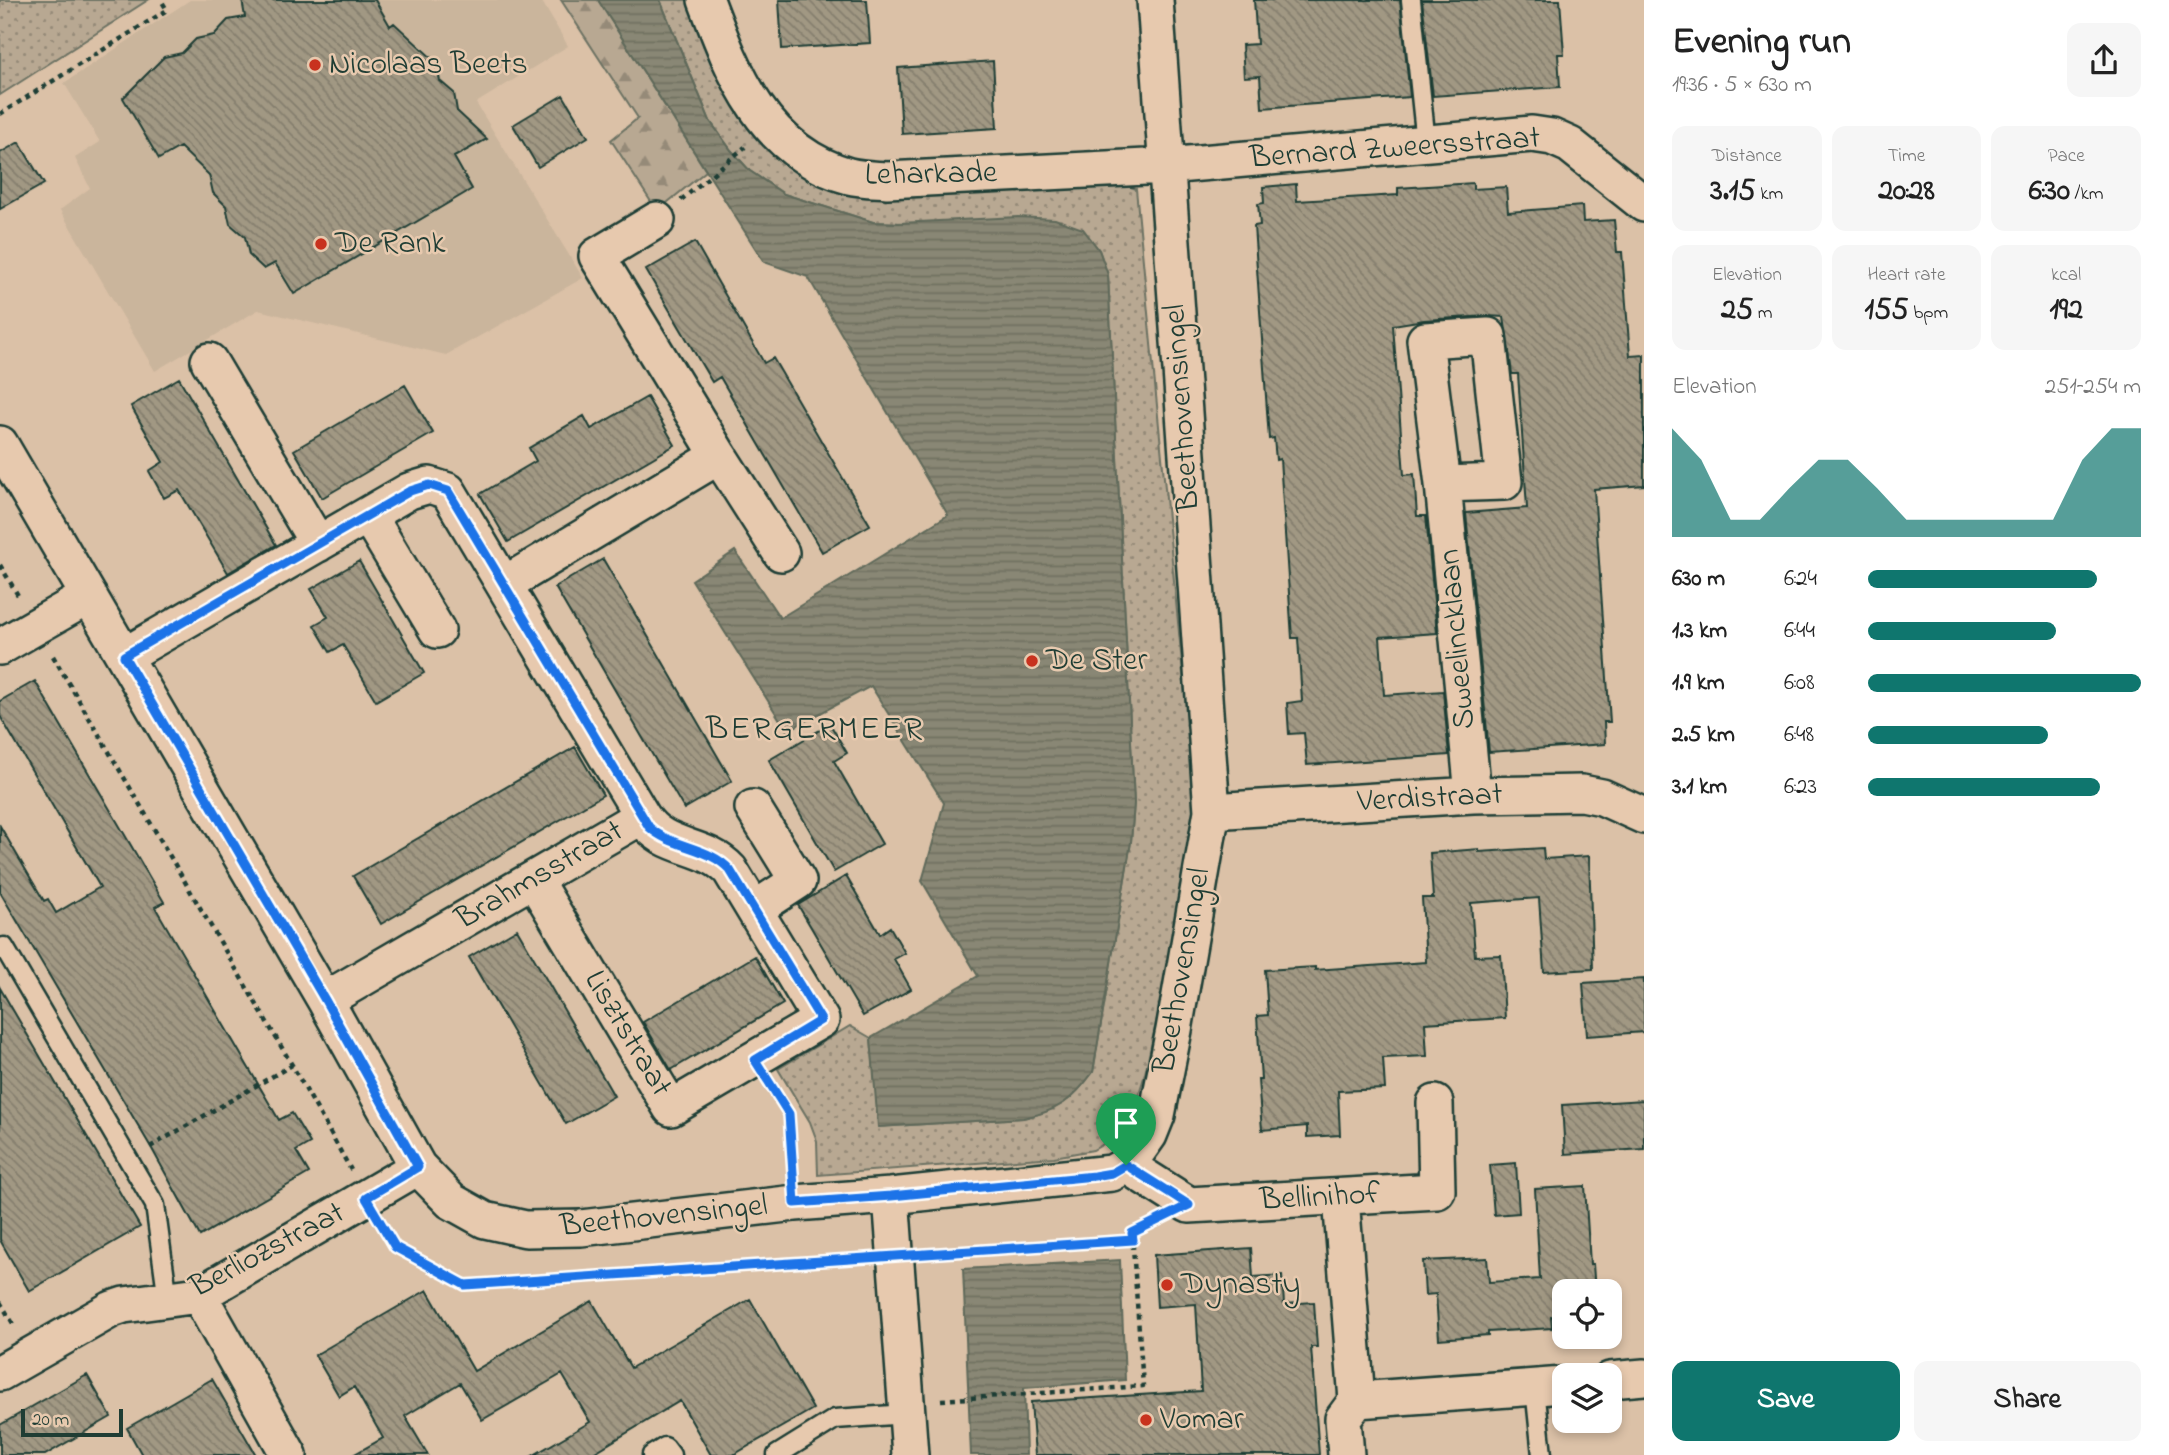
<!DOCTYPE html>
<html lang="en">
<head>
<meta charset="utf-8">
<style>
  body { margin:0; font-family:"Indie Flower",sans-serif; background:#f6f6f6; color:#222; height:100vh; display:flex; flex-direction:column; font-size:26px; white-space:nowrap }
  * { box-sizing:border-box; margin:0 }
  p { font-size:23px; color:#767676 }
  .icon { flex:none; width:38px; height:38px; fill:none; stroke:currentColor; stroke-width:2; stroke-linecap:round; stroke-linejoin:round }
  .map { position:relative; flex:1; overflow:hidden }
  .side { display:flex; flex-direction:column; background:#fff; width:525px }
  .side>* { flex:none }
  .tools { position:absolute; left:1552px; top:1279px; display:grid; gap:14px }
  .tools a { display:grid; place-items:center; width:70px; height:70px; border-radius:14px; background:#fff; box-shadow:0 4px 10px #0003; font-size:35px }
  .scale { position:absolute; left:21px; bottom:18px; width:102px; box-sizing:border-box; padding-left:7px; border:4px solid #1f3d34; border-top:0; font-size:19px; line-height:24px; white-space:nowrap; color:#1f3d34; -webkit-text-stroke:5px #e7c9ae; paint-order:stroke }
  .pin { position:absolute; display:grid; place-items:center; width:60px; height:60px; color:#fff; margin:-72px -30px; border-radius:50% 50% 50% 0; rotate:-45deg; box-shadow:0 0 7px #0007 }
  .pin .icon { rotate:45deg }
  .round { display:grid; place-items:center; flex:none; width:74px; height:74px; border-radius:14px; background:#f6f6f6 }
  .overview { display:flex; align-items:center; justify-content:space-between; height:119px; padding:0 28px }
  h1 { font-size:38px; font-weight:800; line-height:52px }
  .metrics { display:grid; grid-template-columns:repeat(3,1fr); gap:10px; height:119px; padding:7px 28px }
  .metrics div { display:grid; align-content:center; border-radius:14px; background:#f6f6f6; text-align:center }
  .metrics b { font-size:30px; font-weight:800 }
  .metrics small { font-size:19px; font-weight:400 }
  .metrics p { font-size:19px }
  .chart { height:196px; padding:14px 28px }
  .chart p { display:flex; justify-content:space-between }
  .chart svg { width:100%; height:126px; margin-top:7px; fill:#0f766e; opacity:.7 }
  .cta { display:flex; gap:14px; margin-top:auto; padding:14px 28px }
  .cta a { flex:1; height:80px; border-radius:14px; background:#0f766e; color:#fff; font-size:28px; font-weight:800; line-height:80px; text-align:center }
  .cta a+a { background:#f6f6f6; color:#222 }
  ul { padding:0 28px; list-style:none; font-size:23px }
  li { display:grid; grid-template-columns:112px 84px 1fr; align-items:center; height:52px }
  li i { height:18px; border-radius:9px; background:#0f766e }
  main { display:flex; flex:1; min-height:0 }
  .map>svg:first-child { display:block }
  .built { fill:#cab59c }
  .grass { fill:url(#grass-dots); stroke:#6c7263; stroke-width:2 }
  .forest { fill:url(#forest-firs); stroke:#6c7263; stroke-width:2 }
  .water { fill:url(#water-rules); stroke:#5f695a; stroke-width:2 }
  .building { fill:url(#building-back-hatch); stroke:#1f3d34; stroke-width:2 }
  .lines { fill:none; stroke-linecap:round; stroke-linejoin:round }
  .lane-casing { stroke:#1f3d34; stroke-width:23 }
  .street-casing { stroke:#1f3d34; stroke-width:40 }
  .path { stroke:#1f3d34; stroke-width:4.5; stroke-dasharray:5 5; stroke-linecap:butt }
  .lane { stroke:#e7c9ae; stroke-width:18 }
  .street { stroke:#e7c9ae; stroke-width:35 }
  .route-casing { stroke:#fff; stroke-width:14 }
  .route { stroke:#1a73e8; stroke-width:9 }
  .poi-dot { fill:#c8321e; stroke:#e7c9ae; stroke-width:2.5 }
  .labels { text-anchor:middle; dominant-baseline:central; stroke-width:5; stroke-linejoin:round; paint-order:stroke }
  .poi-label { font-size:32px; fill:#1f3d34; stroke:#e7c9ae; text-anchor:start }
  .street-label { font-size:32px; fill:#1f3d34; stroke:#e7c9ae }
  .neighbourhood-label { font-size:33px; letter-spacing:2px; fill:#1f3d34; stroke:#e7c9ae }
</style>
</head>
<body>
<main>
<div class="map">
<svg width="1644" height="1455" viewBox="0 0 1644 1455">
  <defs>
    <pattern id="grass-dots" width="8" height="8" patternUnits="userSpaceOnUse" patternTransform="scale(1.75)"><rect width="8" height="8" fill="#b8a892"/><path d="M2 2h.1M6 6h.1" fill="none" stroke="#958a78" stroke-width="1.8" stroke-linecap="round"/></pattern>
    <pattern id="forest-firs" width="22" height="20" patternUnits="userSpaceOnUse" patternTransform="scale(1.75)"><rect width="22" height="20" fill="#b8a892"/><path d="M5 1l3.5 6h-7zM16 11l3.5 6h-7z" fill="#958a78"/></pattern>
    <pattern id="water-rules" width="6" height="5" patternUnits="userSpaceOnUse" patternTransform="scale(1.75)"><rect width="6" height="5" fill="#898774"/><path d="M0 2.5h6" fill="none" stroke="#6f7060"/></pattern>
    <pattern id="building-back-hatch" width="6" height="6" patternUnits="userSpaceOnUse" patternTransform="scale(1.75)"><rect width="6" height="6" fill="#a19883"/><path d="M-1 5l2 2M0 0l6 6M5-1l2 2" fill="none" stroke="#837d6c"/></pattern>
  </defs>
  <rect width="100%" height="100%" fill="#dbc1a7"/>
  <filter id="ink" filterUnits="userSpaceOnUse"><feTurbulence type="fractalNoise" baseFrequency=".0143" numOctaves="2"/><feDisplacementMap in="SourceGraphic" scale="14" xChannelSelector="R" yChannelSelector="G"/><feConvolveMatrix kernelMatrix="1 2 1 2 8 2 1 2 1" color-interpolation-filters="sRGB"/></filter>
  <g filter="url(#ink)">
    <path class="built" d="M 190,0 L 541,0 L 568,46 L 476,103 L 583,278 L 446,355 L 258,310 L 155,371 L 60,210 L 90,188 L 75,158 L 100,142 L 64,83 Z"/>
    <path class="grass" d="M 0,0 L 148,0 L 0,95 Z
      M 660,0 L 693,0 L 783,161 L 1104,176 L 1136,189 L 1194,787 L 1193,834 L 1188,874 L 1145,1074 L 1130,1123 L 1114,1138 L 1093,1150 L 1054,1157 L 818,1175 L 817,1141 L 810,1122 L 778,1069 L 850,1026 L 871,1038 L 879,1127 L 1023,1118 C 1058,1111 1072,1101 1093,1072 L 1131,842 L 1134,803 L 1108,275 L 1099,250 L 1083,229 L 873,222 L 784,194 L 750,171 L 731,150 L 710,121 Z"/>
    <path class="forest" d="M 561,0 L 598,0 L 706,171 L 657,211 L 611,140 L 638,118 Z"/>
    <path class="water" d="M 598,0 L 660,0 L 710,121 L 731,150 L 750,171 L 784,194 L 873,222 L 899,223 L 1018,217 L 1055,219 L 1083,229 L 1099,250 L 1108,275 L 1134,803 L 1131,842 L 1093,1072 C 1072,1101 1058,1111 1023,1118 L 878,1127 L 871,1038 L 978,976 L 922,881 L 944,803 L 871,686 L 787,731 L 692,580 L 735,551 L 780,618 L 948,515 L 808,277 L 764,262 Z
      M 1120,1260 L 1125,1380 L 1024,1388 L 1026,1455 L 971,1455 L 963,1269 Z"/>
    <path class="building" d="M 242,0 L 375,0 L 390,26 L 394,23 L 436,62 L 440,81 L 454,93 L 457,111 L 487,139 L 454,157 L 472,189 L 294,294 L 275,263 L 264,269 L 249,255 L 245,237 L 230,224 L 226,206 L 213,193 L 209,175 L 180,147 L 159,159 L 123,98 L 164,57 L 182,53 L 196,39 L 214,35 L 228,20 L 245,17 Z
      M 779,0 L 867,0 L 870,43 L 782,49 Z
      M 1254,0 L 1400,0 L 1410,97 L 1262,108 L 1260,76 L 1244,77 L 1242,45 L 1257,44 Z
      M 1422,0 L 1560,0 L 1564,54 L 1558,54 L 1560,87 L 1433,96 Z
      M 993,61 L 997,128 L 902,134 L 898,68 Z
      M 563,95 L 588,137 L 538,167 L 513,125 Z
      M 19,142 L 44,184 L 0,209 L 0,153 Z
      M 1473,183 L 1473,189 L 1506,187 L 1508,212 L 1582,206 L 1583,222 L 1614,220 L 1617,252 L 1622,252 L 1630,356 L 1644,355 L 1644,485 L 1594,489 L 1610,722 L 1604,722 L 1605,744 L 1489,752 L 1466,513 L 1527,508 L 1518,374 L 1512,374 L 1504,317 L 1487,316 L 1424,320 L 1393,325 L 1404,475 L 1414,474 L 1417,516 L 1426,516 L 1437,633 L 1380,637 L 1384,695 L 1443,691 L 1449,755 L 1307,765 L 1304,733 L 1289,734 L 1287,703 L 1302,701 L 1298,638 L 1292,638 L 1280,459 L 1276,460 L 1274,438 L 1269,439 L 1254,226 L 1260,225 L 1258,204 L 1264,203 L 1263,187 L 1296,184 L 1297,201 L 1398,195 L 1398,188 Z
      M 695,242 L 764,363 L 773,358 L 870,525 L 822,552 L 720,377 L 712,382 L 646,270 Z
      M 179,378 L 276,545 L 228,573 L 179,490 L 164,498 L 149,471 L 163,462 L 131,406 Z
      M 405,385 L 433,433 L 322,498 L 294,450 Z
      M 647,397 L 675,445 L 508,542 L 480,494 L 536,461 L 529,448 L 584,416 L 591,429 Z
      M 603,559 L 732,781 L 684,809 L 555,587 Z
      M 359,561 L 424,673 L 376,701 L 343,645 L 330,652 L 314,625 L 328,617 L 311,589 Z
      M 35,681 L 164,902 L 155,907 L 279,1120 L 292,1113 L 310,1143 L 296,1151 L 309,1173 L 200,1236 L 152,1149 L 0,892 L 0,826 L 44,901 L 48,899 L 56,913 L 100,887 L 0,716 L 0,701 Z
      M 830,724 L 847,753 L 834,761 L 882,844 L 834,872 L 769,760 Z
      M 575,747 L 603,795 L 381,924 L 353,876 Z
      M 1543,848 L 1544,859 L 1589,856 L 1593,969 L 1544,972 L 1539,898 L 1471,903 L 1475,956 L 1501,955 L 1505,1018 L 1425,1023 L 1427,1056 L 1383,1058 L 1385,1089 L 1338,1091 L 1340,1135 L 1307,1137 L 1307,1126 L 1262,1130 L 1258,1080 L 1261,1080 L 1257,1016 L 1268,1015 L 1265,970 L 1315,967 L 1315,970 L 1426,962 L 1422,898 L 1433,898 L 1430,853 L 1479,849 L 1479,852 Z
      M 846,876 L 880,934 L 890,927 L 905,953 L 894,959 L 911,989 L 863,1016 L 798,905 Z
      M 517,929 L 614,1096 L 566,1124 L 469,957 Z
      M 755,956 L 783,1004 L 671,1070 L 643,1022 Z
      M 1644,979 L 1644,1032 L 1587,1036 L 1583,983 Z
      M 0,988 L 140,1227 L 29,1291 L 0,1240 Z
      M 1644,1100 L 1644,1149 L 1565,1154 L 1562,1105 Z
      M 1516,1163 L 1519,1213 L 1494,1215 L 1490,1165 Z
      M 1585,1186 L 1590,1264 L 1593,1264 L 1595,1292 L 1564,1292 L 1564,1316 L 1551,1317 L 1552,1328 L 1488,1332 L 1488,1335 L 1439,1339 L 1436,1294 L 1425,1295 L 1423,1261 L 1487,1258 L 1489,1282 L 1540,1279 L 1535,1189 Z
      M 1251,1248 L 1253,1277 L 1282,1275 L 1284,1304 L 1314,1302 L 1317,1347 L 1311,1347 L 1319,1455 L 1035,1455 L 1031,1402 L 1201,1391 L 1196,1304 L 1157,1307 L 1154,1255 Z
      M 427,1290 L 474,1371 L 592,1301 L 631,1368 L 750,1299 L 813,1409 L 733,1455 L 711,1455 L 680,1401 L 590,1455 L 534,1455 L 590,1422 L 562,1374 L 482,1420 L 460,1383 L 405,1416 L 428,1455 L 353,1455 L 383,1438 L 354,1387 L 339,1396 L 315,1355 Z
      M 87,1375 L 111,1417 L 45,1455 L 0,1455 L 0,1425 Z
      M 212,1379 L 256,1455 L 142,1455 L 127,1428 Z"/>
    <g class="lines">
      <g class="lane-casing">
        <path id="lane" d="M 1411,0 L 1426,143
          M 4,947 L 155,1205 L 168,1300
          M 1535,1388 L 1542,1455
          M 652,1455 L 665,1447 L 671,1455
          M 777,1455 L 835,1419 L 907,1414"/>
      </g>
      <g class="street-casing">
        <path id="street" d="M 706,0 C 734,75 764,152 849,176 C 861,179 874,179 887,180 L 1166,166 L 1532,134 L 1552,137 L 1570,145 L 1644,204
          M 657,220 L 597,256 L 719,456
          M 209,361 L 318,544
          M 0,444 L 325,1000 L 418,1167 L 451,1201 L 485,1220 L 526,1229 L 581,1228 L 795,1203 L 891,1196 L 1112,1173 L 1126,1165 L 1137,1152 L 1149,1135 L 1157,1115 L 1174,1030 L 1212,811 L 1155,0
          M 1443,484 L 1504,482 L 1488,336 L 1425,340 L 1443,484 L 1473,795
          M 368,515 L 437,630
          M 505,584 L 719,456 L 781,553
          M 0,647 L 89,596
          M 124,656 L 409,491 L 429,485 L 448,491 L 642,816 L 325,1000
          M 753,808 L 798,881 L 755,909
          M 1212,811 L 1473,795 L 1582,793 L 1602,797 L 1644,816
          M 534,880 L 671,1108 L 821,1020 L 730,870 C 704,842 663,851 642,816
          M 1126,1165 L 1189,1205 L 1437,1191 L 1435,1103
          M 891,1196 L 910,1455
          M 1341,1198 L 1357,1400 L 1343,1419 L 1346,1455
          M 199,1295 L 289,1455
          M 0,1373 L 112,1309 L 124,1305 L 199,1295 L 418,1167
          M 1610,1380 L 1644,1377
          M 1357,1400 L 1564,1385"/>
      </g>
      <path class="path" d="M 0,114 L 167,10 L 161,0
        M 681,200 L 745,147
        M 0,565 L 19,597
        M 53,656 L 292,1065 L 351,1170
        M 772,1088 L 789,1114 L 792,1168
        M 150,1147 L 292,1065
        M 383,1226 L 395,1247 L 465,1285 L 862,1258
        M 930,1253 L 1133,1240
        M 0,1302 L 14,1325
        M 941,1400 L 1143,1386 L 1132,1233 L 1154,1222"/>
      <use href="#lane" class="lane"/>
      <use href="#street" class="street"/>
    </g>
  </g>
  <g class="lines" filter="url(#ink)">
    <g class="route-casing">
      <path id="route" d="M 429,485 L 448,491 L 649,827 C 673,849 708,846 730,870 L 821,1020 L 755,1060 L 789,1114 L 795,1203 L 891,1196 L 1094,1176 L 1112,1173 L 1126,1165 L 1189,1205 L 1132,1233 L 1133,1240 L 465,1285 L 395,1247 L 366,1198 L 418,1167 L 325,1000 L 124,656 L 410,491 Z"/>
    </g>
    <use href="#route" class="route"/>
  </g>
  <g class="poi-dot">
    <circle cx="315" cy="65" r="7"/>
    <circle cx="321" cy="244" r="7"/>
    <circle cx="1032" cy="661" r="7"/>
    <circle cx="1167" cy="1285" r="7"/>
    <circle cx="1146" cy="1420" r="7"/>
  </g>
  <g class="labels">
    <g class="poi-label">
      <text x="329" y="65">Nicolaas Beets</text>
      <text x="335" y="244">De Rank</text>
      <text x="1046" y="661">De Ster</text>
      <text x="1181" y="1285">Dynasty</text>
      <text x="1160" y="1420">Vomar</text>
    </g>
    <g class="street-label">
      <text transform="translate(1395 149) rotate(-4)">Bernard Zweersstraat</text>
      <text transform="translate(931 175) rotate(-1)">Leharkade</text>
      <text transform="translate(1183 408) rotate(-94)">Beethovensingel</text>
      <text transform="translate(1458 639) rotate(-95)">Sweelincklaan</text>
      <text transform="translate(1430 799) rotate(-3)">Verdistraat</text>
      <text transform="translate(540 876) rotate(-30)">Brahmsstraat</text>
      <text transform="translate(1183 971) rotate(-80)">Beethovensingel</text>
      <text transform="translate(627 1034) rotate(59)">Lisztstraat</text>
      <text transform="translate(1320 1198) rotate(-3)">Bellinihof</text>
      <text transform="translate(664 1217) rotate(-6)">Beethovensingel</text>
      <text transform="translate(268 1251) rotate(-28)">Berliozstraat</text>
    </g>
    <g class="neighbourhood-label">
      <text x="815" y="730">BERGERMEER</text>
    </g>
  </g>
</svg>
<div class="tools">
<a><svg class="icon" aria-label="locate" viewBox="0 0 24 24"><circle cx="12" cy="12" r="6"/><path d="M12 2v4M12 18v4M2 12h4M18 12h4"/></svg></a>
<a><svg class="icon" aria-label="layers" viewBox="0 0 24 24"><path d="M12 4l9 5-9 5-9-5zM3 14l9 5 9-5"/></svg></a>
</div>
<div class="scale">20 m</div>
<div class="pin" style="left:1126px;top:1165px;background:#1e9e55"><svg class="icon" aria-label="arrive" viewBox="0 0 24 24"><path d="M6 21V4h12l-3 4 3 4H6"/></svg></div>
</div>
<section class="side">
<div class="overview"><div><h1>Evening run</h1><p>19:36 · 5 × 630 m</p></div><a class="round"><svg class="icon" aria-label="share" viewBox="0 0 24 24"><path d="M12 15V3M7 8l5-5 5 5M5 13v7h14v-7"/></svg></a></div>
<div class="metrics">
<div><p>Distance</p><b>3.15<small> km</small></b></div>
<div><p>Time</p><b>20:28</b></div>
<div><p>Pace</p><b>6:30<small> /km</small></b></div>
</div>
<div class="metrics">
<div><p>Elevation</p><b>25<small> m</small></b></div>
<div><p>Heart rate</p><b>155<small> bpm</small></b></div>
<div><p>kcal</p><b>192</b></div>
</div>
<div class="chart"><p><span>Elevation</span>251–254 m</p>
<svg viewBox="0 0 160 44" preserveAspectRatio="none"><path d="M0 44V6L10 17L20 38L30 38L40 27L50 17L60 17L70 27L80 38L90 38L100 38L110 38L120 38L130 38L140 17L150 6L160 6V44z"/></svg>
</div>
<ul>
<li><b>630 m</b>6:24<i style="width:84%"></i></li>
<li><b>1.3 km</b>6:44<i style="width:69%"></i></li>
<li><b>1.9 km</b>6:08<i style="width:100%"></i></li>
<li><b>2.5 km</b>6:48<i style="width:66%"></i></li>
<li><b>3.1 km</b>6:23<i style="width:85%"></i></li>
</ul>
<div class="cta"><a>Save</a><a>Share</a></div>
</section>
</main>
</body>
</html>
